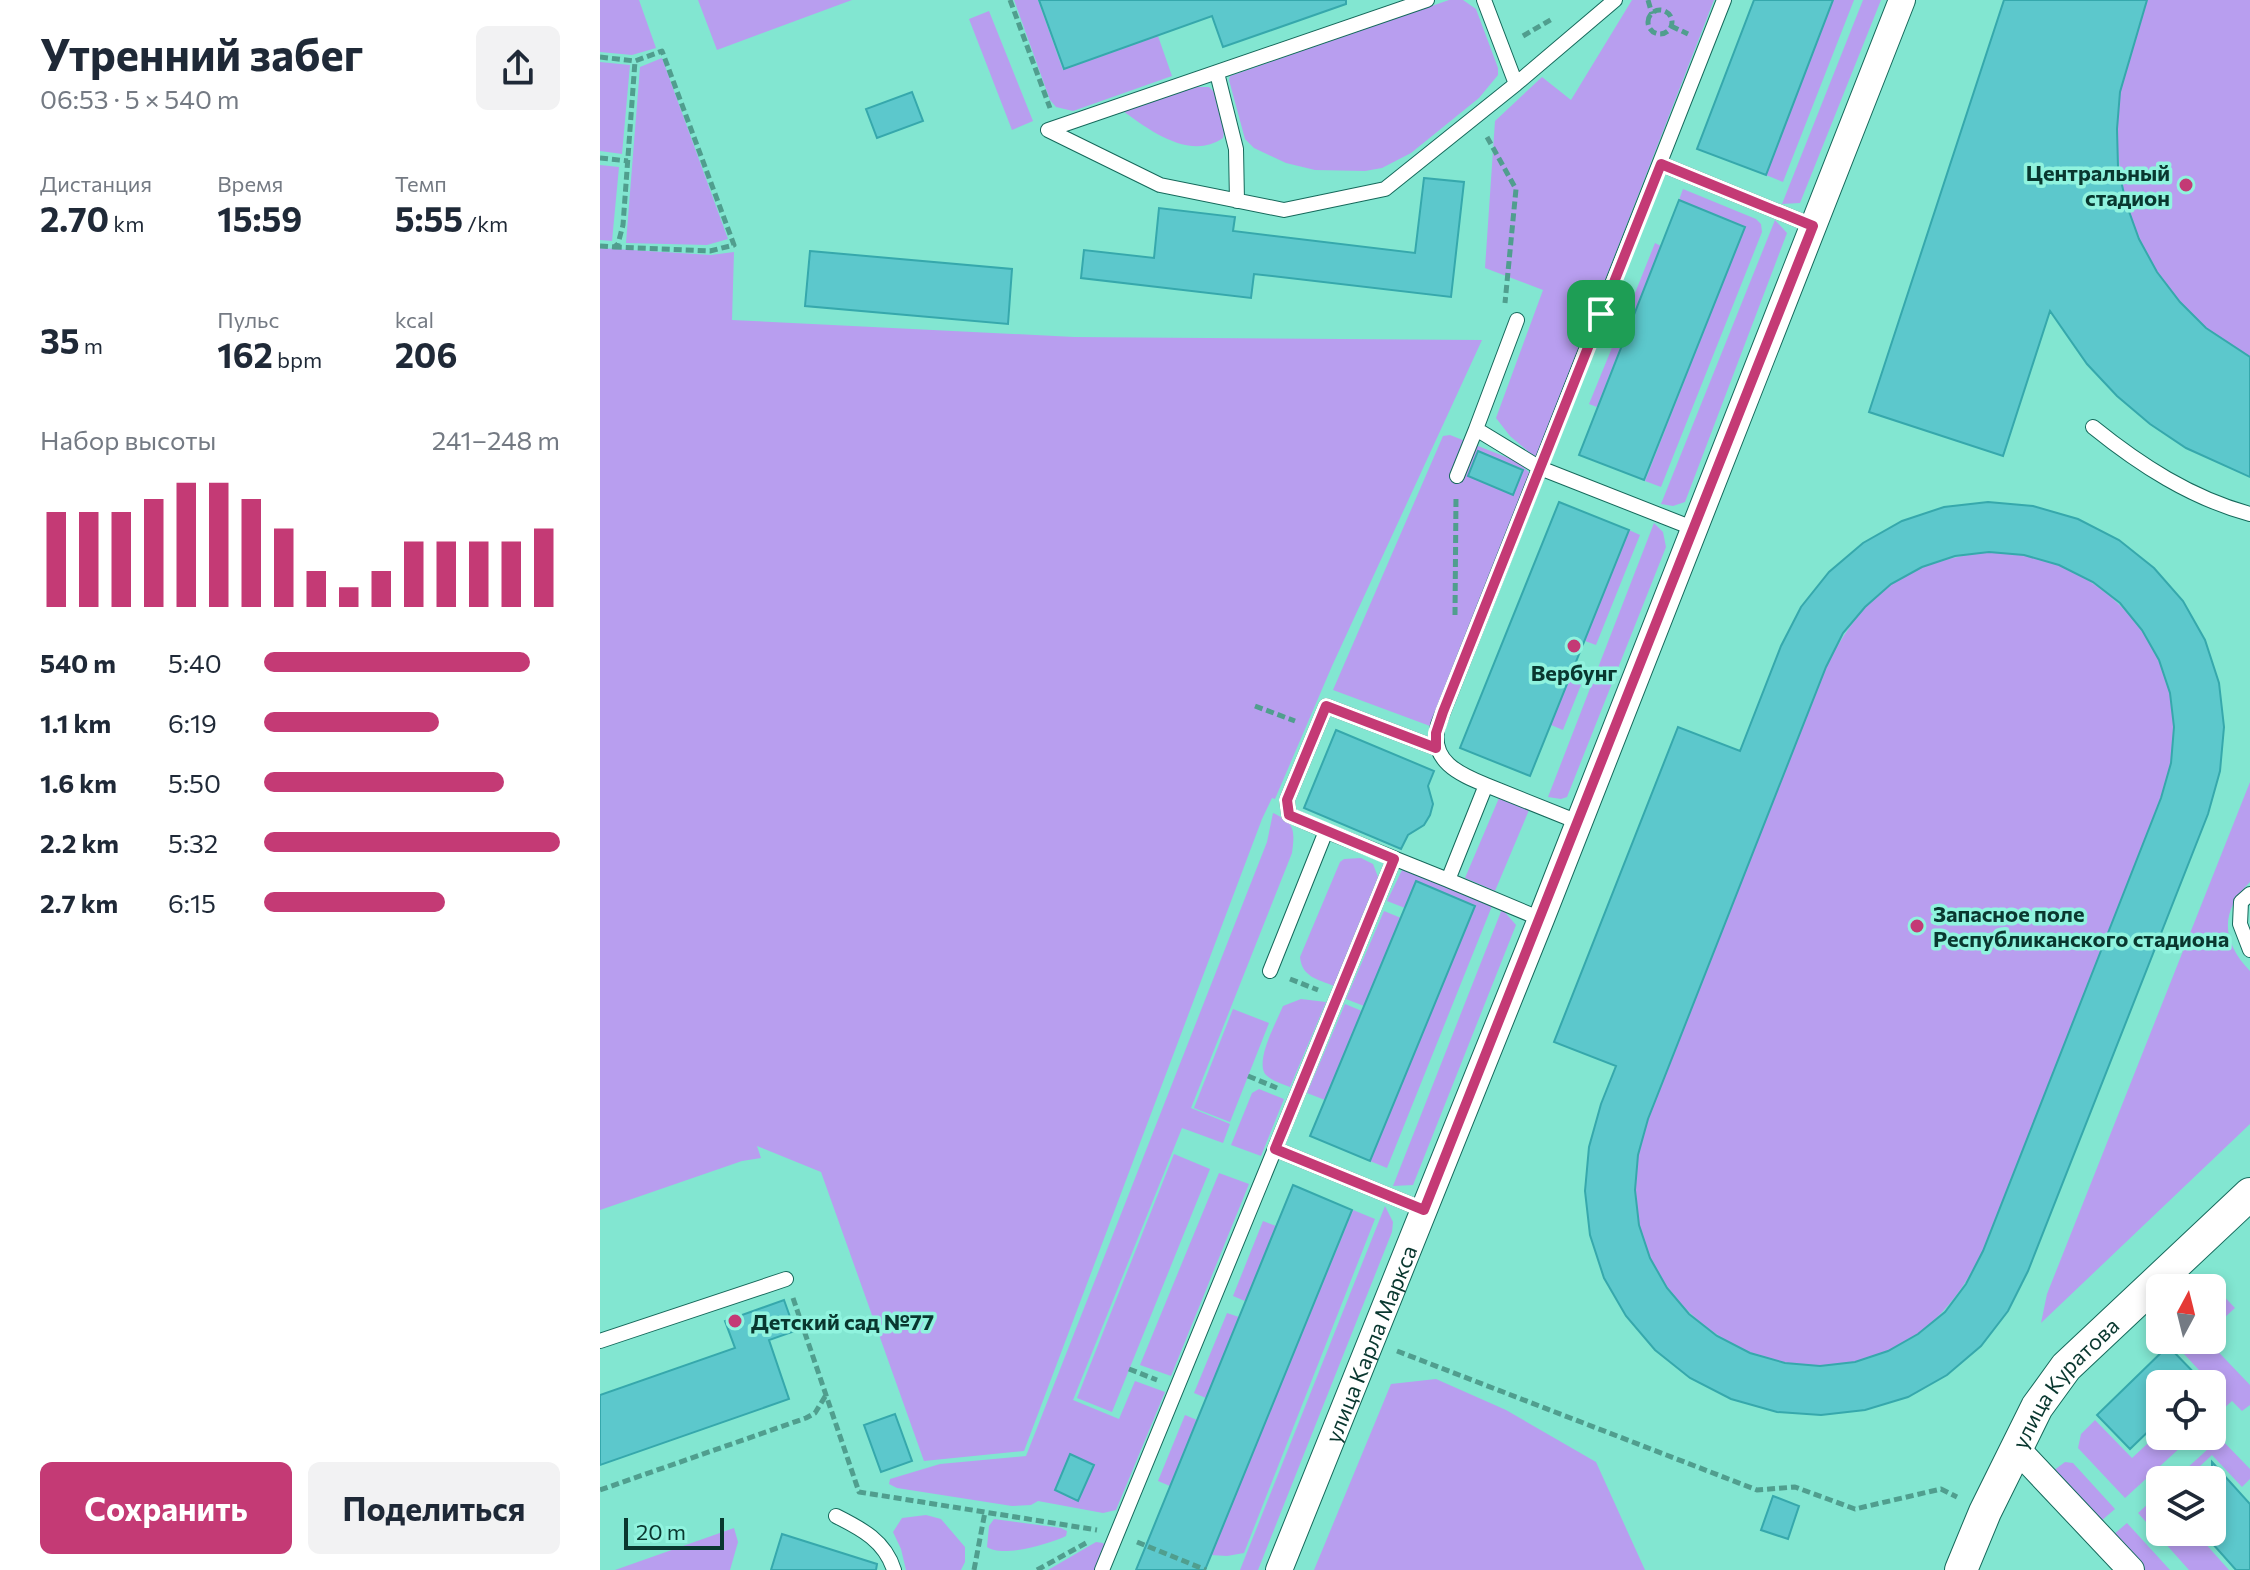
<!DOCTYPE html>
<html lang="ru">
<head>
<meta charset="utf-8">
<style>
  body { margin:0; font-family:Commissioner,sans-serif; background:#f2f2f3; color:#1f2937; height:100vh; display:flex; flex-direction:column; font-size:30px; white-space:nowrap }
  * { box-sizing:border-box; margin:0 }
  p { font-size:26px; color:#747a83 }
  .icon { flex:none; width:44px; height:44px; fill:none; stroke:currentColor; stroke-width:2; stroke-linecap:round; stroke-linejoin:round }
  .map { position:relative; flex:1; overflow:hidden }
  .drawer { display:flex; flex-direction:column; background:#fff; width:600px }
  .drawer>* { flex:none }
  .needle { width:52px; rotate:7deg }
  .buttons { position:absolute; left:1546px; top:1274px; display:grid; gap:16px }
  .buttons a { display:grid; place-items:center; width:80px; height:80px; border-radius:12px; background:#fff; box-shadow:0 4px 12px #0003; font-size:40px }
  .scale { position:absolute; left:24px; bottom:20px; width:100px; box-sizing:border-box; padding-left:8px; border:4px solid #09372f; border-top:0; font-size:22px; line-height:28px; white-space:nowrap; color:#09372f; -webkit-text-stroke:6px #90f3de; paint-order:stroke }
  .pin { position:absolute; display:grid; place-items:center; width:68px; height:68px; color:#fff; margin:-34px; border-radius:16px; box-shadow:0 4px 12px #0006 }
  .round { display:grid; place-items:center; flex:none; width:84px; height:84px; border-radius:12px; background:#f2f2f3 }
  .summary { display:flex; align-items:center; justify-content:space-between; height:136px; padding:0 40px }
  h1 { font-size:44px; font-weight:700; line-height:60px }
  .stats { display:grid; grid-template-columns:repeat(3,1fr); gap:12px; height:136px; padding:8px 40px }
  .stats div { display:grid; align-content:center }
  .stats b { font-size:34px; font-weight:700 }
  .stats small { font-size:22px; font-weight:400 }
  .stats p { font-size:22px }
  .chart { height:224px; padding:16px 40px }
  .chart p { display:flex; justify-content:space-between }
  .chart svg { width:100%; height:144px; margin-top:8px; stroke:#c43a75; stroke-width:6 }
  .button { display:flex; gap:16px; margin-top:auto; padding:16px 40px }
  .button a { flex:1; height:92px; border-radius:12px; background:#c43a75; color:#fff; font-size:32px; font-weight:700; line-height:92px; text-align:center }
  .button a+a { background:#f2f2f3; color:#1f2937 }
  ul { padding:0 40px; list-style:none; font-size:26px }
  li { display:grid; grid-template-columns:128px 96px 1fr; align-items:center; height:60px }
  li i { height:20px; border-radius:10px; background:#c43a75 }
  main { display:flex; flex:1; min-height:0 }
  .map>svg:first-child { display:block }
  .green { fill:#b89eef }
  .building { fill:#5cc8cc; stroke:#36a8ac; stroke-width:2; fill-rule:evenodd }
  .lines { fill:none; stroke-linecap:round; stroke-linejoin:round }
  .service-casing { stroke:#15695b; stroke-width:16 }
  .minor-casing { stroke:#15695b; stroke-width:28 }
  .tertiary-casing { stroke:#15695b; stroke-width:34 }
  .path { stroke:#509e8e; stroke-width:5; stroke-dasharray:8 4; stroke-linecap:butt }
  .service { stroke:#fff; stroke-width:14 }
  .minor { stroke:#fff; stroke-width:26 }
  .tertiary { stroke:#fff; stroke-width:32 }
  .route-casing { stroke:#fff; stroke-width:16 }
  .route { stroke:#c43a75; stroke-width:10 }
  .poi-dot { fill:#c43a75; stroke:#90f3de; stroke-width:3 }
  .labels { text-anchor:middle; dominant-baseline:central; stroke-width:7; stroke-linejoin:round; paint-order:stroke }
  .poi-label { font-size:22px; font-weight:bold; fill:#09372f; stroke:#90f3de; text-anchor:start }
  .street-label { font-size:22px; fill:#09372f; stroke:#90f3de }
</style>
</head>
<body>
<main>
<section class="drawer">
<div class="summary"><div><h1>Утренний забег</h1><p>06:53 · 5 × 540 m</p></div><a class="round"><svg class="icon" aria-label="share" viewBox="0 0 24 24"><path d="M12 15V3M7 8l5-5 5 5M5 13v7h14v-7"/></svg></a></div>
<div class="stats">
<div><p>Дистанция</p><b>2.70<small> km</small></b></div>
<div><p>Время</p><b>15:59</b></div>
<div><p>Темп</p><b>5:55<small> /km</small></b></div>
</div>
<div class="stats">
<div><b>35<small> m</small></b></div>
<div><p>Пульс</p><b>162<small> bpm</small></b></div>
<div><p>kcal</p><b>206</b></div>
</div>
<div class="chart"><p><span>Набор высоты</span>241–248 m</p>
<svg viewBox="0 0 160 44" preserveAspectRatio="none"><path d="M5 44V15M15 44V15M25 44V15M35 44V11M45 44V6M55 44V6M65 44V11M75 44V20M85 44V33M95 44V38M105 44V33M115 44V24M125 44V24M135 44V24M145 44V24M155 44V20"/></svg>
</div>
<ul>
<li><b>540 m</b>5:40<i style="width:90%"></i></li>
<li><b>1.1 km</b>6:19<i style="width:59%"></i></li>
<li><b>1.6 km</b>5:50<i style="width:81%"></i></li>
<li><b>2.2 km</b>5:32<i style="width:100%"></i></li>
<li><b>2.7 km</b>6:15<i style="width:61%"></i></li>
</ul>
<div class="button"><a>Сохранить</a><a>Поделиться</a></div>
</section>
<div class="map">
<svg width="1650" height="1570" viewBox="0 0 1650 1570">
  <rect width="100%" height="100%" fill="#82e6d1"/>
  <path class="green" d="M 0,0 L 39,0 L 56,48 L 32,55 L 0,52 Z
    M 98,0 L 252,0 L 117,50 Z
    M 414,0 L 438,0 L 463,70 L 558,36 L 572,76 L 473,111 L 456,107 L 450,100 Z
    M 849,0 L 863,0 L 876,9 L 898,68 L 898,75 L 879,98 L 811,153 L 782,168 L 765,171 L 715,170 L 686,163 L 654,148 L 645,139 L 629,80 L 630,76 Z
    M 1032,0 L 1114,0 L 936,458 L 910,436 L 896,418 L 943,290 L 885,268 L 895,121 L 942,77 L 971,100 Z
    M 1233,0 L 1254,0 L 1183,182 L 1166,175 Z
    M 1263,0 L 1281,0 L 1200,203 L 1182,204 Z
    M 1547,0 L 1650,0 L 1650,357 C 1554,308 1505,198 1520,94 C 1525,62 1538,31 1547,0 Z
    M 389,11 L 433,121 L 412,130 L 369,19 Z
    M 62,58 L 128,239 L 107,245 L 26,243 L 40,67 Z
    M 0,62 L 30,65 L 22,154 L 0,151 Z
    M 596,87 L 609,87 L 614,92 L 624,132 L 623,138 C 590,161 549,130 523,111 Z
    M 0,165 L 19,167 L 12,241 L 0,240 Z
    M 1083,189 L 1156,219 L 1161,224 L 1162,232 L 1061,487 L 1045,481 L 1145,227 L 1079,200 Z
    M 1175,220 L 1187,233 L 1085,502 L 1073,506 L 1061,504 Z
    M 1055,243 L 1061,246 L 1032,320 L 1025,318 Z
    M 0,248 L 111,255 L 134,252 L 132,320 L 474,337 L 882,340 L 732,666 L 675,799 L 672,798 L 662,819 L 424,1451 L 324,1461 L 221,1172 L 157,1146 L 161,1158 L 142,1161 L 0,1210 Z
    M 1020,328 L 1027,330 L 997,407 L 989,404 Z
    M 850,435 L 916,461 L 930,473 L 930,480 L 830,726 L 733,690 L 843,436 Z
    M 1054,523 L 1063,532 L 1066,547 L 967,797 L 961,799 L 948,797 Z
    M 1029,530 L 1040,535 L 996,645 L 985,641 Z
    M 1389,552 C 1401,553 1414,553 1426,555 C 1508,573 1571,641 1574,726 C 1575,751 1568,775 1561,798 L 1383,1251 C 1367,1283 1349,1310 1320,1332 C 1207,1418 1039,1330 1035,1191 C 1034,1166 1041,1143 1048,1119 L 1226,667 C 1264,593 1306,561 1389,552 Z
    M 969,680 L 981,685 L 963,730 L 951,725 Z
    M 1650,782 L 1650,882 C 1620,911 1621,941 1650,971 L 1650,1124 L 1441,1323 L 1447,1294 Z
    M 899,798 L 929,810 L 895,891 L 865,878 Z
    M 673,813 C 695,823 695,830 692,853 L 591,1108 L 630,1124 L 623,1143 L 582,1128 L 473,1400 L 519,1419 L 535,1381 L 565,1392 L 516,1510 L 503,1513 L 438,1501 L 431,1505 L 412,1506 L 297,1488 L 289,1484 L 290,1479 L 340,1464 L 426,1456 L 667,842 Z
    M 761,858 L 773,864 L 778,877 L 734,986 C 717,979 702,977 700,957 L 740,862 L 744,859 Z
    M 803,868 L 894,901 L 787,1168 L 770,1161 L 875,906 L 816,881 L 805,908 L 787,901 Z
    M 902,909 L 916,925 L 813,1185 L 793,1186 Z
    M 784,911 L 801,918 L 764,1006 L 746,999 Z
    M 701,999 L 726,1002 L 690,1087 C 683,1084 672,1081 666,1075 C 654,1062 677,1021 683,1006 Z
    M 745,1004 L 762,1011 L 725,1100 L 707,1093 Z
    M 633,1009 L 669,1023 L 630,1122 L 594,1108 Z
    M 659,1089 L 684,1099 L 661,1156 L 631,1145 L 652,1093 Z
    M 574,1154 L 610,1169 L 512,1412 L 477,1398 Z
    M 619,1173 L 649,1184 L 571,1376 L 540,1365 Z
    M 785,1206 L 793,1222 L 792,1232 L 658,1570 L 640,1570 Z
    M 753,1210 L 775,1219 L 644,1553 L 627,1556 L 611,1555 Z
    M 663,1221 L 676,1226 L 645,1301 L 633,1296 Z
    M 1617,1289 L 1635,1308 L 1612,1329 L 1612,1294 Z
    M 627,1313 L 639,1317 L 606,1398 L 594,1393 Z
    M 1571,1340 L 1607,1340 L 1650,1385 L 1650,1405 L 1642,1411 L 1632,1401 L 1612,1419 L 1612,1384 Z
    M 836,1379 L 906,1410 L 996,1462 L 1045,1570 L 714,1570 L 791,1384 Z
    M 585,1415 L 597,1420 L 570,1486 L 558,1481 Z
    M 1495,1420 L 1532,1458 L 1560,1432 L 1560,1436 L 1593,1436 L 1525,1498 L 1478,1448 L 1481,1434 Z
    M 1620,1438 L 1650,1469 L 1650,1479 L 1642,1487 L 1612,1455 L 1585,1480 L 1574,1480 Z
    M 1465,1462 L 1473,1463 L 1515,1509 L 1501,1521 L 1453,1471 Z
    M 1560,1493 L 1560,1532 L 1595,1532 L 1629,1570 L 1589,1570 L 1538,1513 Z
    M 326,1515 L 341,1519 L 365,1547 L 365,1562 L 361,1570 L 306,1570 L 301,1549 L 293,1532 L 302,1518 Z
    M 394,1519 L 461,1528 L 467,1531 L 466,1536 C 449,1544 402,1558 387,1547 L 389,1526 Z
    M 1527,1523 L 1570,1570 L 1545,1570 L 1513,1535 Z
    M 134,1528 L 138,1542 L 130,1570 L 15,1570 Z
    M 496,1542 L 503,1543 L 506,1547 L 497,1570 L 448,1570 Z"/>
  <path class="building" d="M 439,0 L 746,0 L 746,4 L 623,47 L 612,16 L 464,69 Z
    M 1154,0 L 1233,0 L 1166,175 L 1097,149 Z
    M 1404,0 L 1547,0 L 1520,92 L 1517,129 L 1518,167 L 1526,203 L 1539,239 L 1557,272 L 1580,302 L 1606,328 L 1650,357 L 1650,477 L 1586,448 L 1550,424 L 1517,396 L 1487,364 L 1450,311 L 1403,456 L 1269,412 Z
    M 312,92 L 323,121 L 277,138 L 266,109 Z
    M 824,178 L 864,182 L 851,297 L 654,274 L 651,298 L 481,278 L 484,250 L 554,258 L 559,208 L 635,217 L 633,231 L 815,253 Z
    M 1079,200 L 1145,227 L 1044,480 L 979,455 Z
    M 210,251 L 412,269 L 408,324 L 205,306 Z
    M 878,451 L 923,470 L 913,495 L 868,476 Z
    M 959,502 L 1029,530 L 930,776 L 860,748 Z
    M 1388,502 L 1433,506 L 1478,519 L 1519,540 L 1554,568 L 1583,601 L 1605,640 L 1619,683 L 1624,727 L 1620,771 L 1608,814 L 1428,1271 L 1408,1311 L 1381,1346 L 1347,1375 L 1308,1397 L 1265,1410 L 1221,1415 L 1177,1412 L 1131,1399 L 1090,1378 L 1055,1350 L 1026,1316 L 1004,1278 L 990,1235 L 985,1191 L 989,1147 L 1001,1104 L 1016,1066 L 954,1042 L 1078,727 L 1140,751 L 1181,646 L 1201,607 L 1229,572 L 1263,543 L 1302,521 L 1344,507 ZM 1389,552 L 1424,555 L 1459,565 L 1493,582 L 1520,603 L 1542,630 L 1559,660 L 1570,693 L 1574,727 L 1571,763 L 1561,798 L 1383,1251 L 1366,1284 L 1345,1312 L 1318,1334 L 1288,1351 L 1255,1362 L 1220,1366 L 1185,1363 L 1150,1353 L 1117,1336 L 1089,1314 L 1067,1288 L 1050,1258 L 1039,1225 L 1035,1190 L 1038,1155 L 1048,1119 L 1226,667 L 1243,633 L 1265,607 L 1291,584 L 1322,567 L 1355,556 Z
    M 736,730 L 834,771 L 828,786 L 833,804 L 830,815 L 824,825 L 808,835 L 801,849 L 704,808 Z
    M 816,881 L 875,906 L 770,1161 L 710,1136 Z
    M 693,1185 L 752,1210 L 605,1570 L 536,1570 Z
    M 184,1300 L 195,1331 L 169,1340 L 189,1399 L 0,1465 L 0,1395 L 135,1348 L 125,1321 Z
    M 1568,1346 L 1605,1384 L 1560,1384 L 1560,1420 L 1530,1449 L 1497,1415 Z
    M 295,1414 L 312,1461 L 281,1472 L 264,1425 Z
    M 470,1454 L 494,1465 L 478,1501 L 455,1490 Z
    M 1612,1462 L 1650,1504 L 1650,1570 L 1636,1570 L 1612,1543 Z
    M 1173,1496 L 1199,1506 L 1188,1539 L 1161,1530 Z
    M 182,1534 L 277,1564 L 276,1570 L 171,1570 Z"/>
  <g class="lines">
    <g class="service-casing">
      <path id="service" d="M 884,0 L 916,84
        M 617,73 L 636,149 L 637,201
        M 448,130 L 560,185 L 684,210 L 785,189 L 916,84 L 1015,0
        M 448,130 L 827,0
        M 1061,164 L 1213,226
        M 917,320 L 876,429 L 940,468 L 1095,529
        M 1493,427 C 1540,465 1591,498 1650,514
        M 857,476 L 876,429
        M 886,785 C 859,774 829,761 838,725 L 1124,0
        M 726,831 L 689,815 L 687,800 L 726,706 L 836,748
        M 1650,894 L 1641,902 L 1640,924 L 1650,950
        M 941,919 L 848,880 L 886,785 L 978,822
        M 670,971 L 726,831 L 848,880
        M 675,1149 L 824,1210
        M 0,1341 L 186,1279
        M 236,1516 C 262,1529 285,1541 294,1570
        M 502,1570 L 794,859"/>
    </g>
    <g class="minor-casing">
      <g id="minor">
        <path d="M 1416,1448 L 1531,1570"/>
        <path id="s1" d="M 679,1570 L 941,919 L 1302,0"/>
      </g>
    </g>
    <g class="tertiary-casing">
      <g id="tertiary">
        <path id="s2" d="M 1361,1570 L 1385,1512 L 1437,1407 L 1466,1367 L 1650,1194"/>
      </g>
    </g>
    <path class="path" d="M 410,0 L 450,108
      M 1048,0 L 1052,14
      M1048 22a12 12 0 1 1 24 0a12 12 0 1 1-24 0Z
      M 1071,26 L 1088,34
      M 923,36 L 952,19
      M 0,57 L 35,61 L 62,51 L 134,245 L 110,251 L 14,247
      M 887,137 L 916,189 L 905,303
      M 0,158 L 28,161
      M 0,246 L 14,247 L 18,244 L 23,225 L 35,61
      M 855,615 L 856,497
      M 655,706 L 695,721
      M 690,979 L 718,990
      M 648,1076 L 677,1088
      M 193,1298 L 259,1492 L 497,1530
      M 797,1351 L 1157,1490 L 1195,1487 L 1255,1509 L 1341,1489 L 1357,1497
      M 529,1369 L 557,1380
      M 0,1490 L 206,1418 L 215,1413 L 226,1395
      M 537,1542 L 606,1570
      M 374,1570 L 385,1512
      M 437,1570 L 486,1543"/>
    <use href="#service" class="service"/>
    <use href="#minor" class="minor"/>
    <use href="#tertiary" class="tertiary"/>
  </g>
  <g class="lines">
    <g class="route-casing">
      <path id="route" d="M 1061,164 L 1213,226 L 824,1210 L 675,1149 L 794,859 L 689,815 L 687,800 L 726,706 L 836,748 L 836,733 L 843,712 Z"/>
    </g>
    <use href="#route" class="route"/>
  </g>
  <g class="poi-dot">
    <circle cx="1586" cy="185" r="8"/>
    <circle cx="974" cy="646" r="8"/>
    <circle cx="1317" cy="926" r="8"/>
    <circle cx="135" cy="1321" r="8"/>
  </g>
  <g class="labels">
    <g class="poi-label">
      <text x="1570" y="172" text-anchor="end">Центральный<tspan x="1570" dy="25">стадион</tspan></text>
      <text x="974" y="672" text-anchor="middle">Вербунг</text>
      <text x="1333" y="913">Запасное поле<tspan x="1333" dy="25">Республиканского стадиона</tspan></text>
      <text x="151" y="1321">Детский сад №77</text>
    </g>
    <g class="street-label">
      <text stroke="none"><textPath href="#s1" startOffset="244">улица Карла Маркса</textPath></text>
      <text stroke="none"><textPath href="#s2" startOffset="216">улица Куратова</textPath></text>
    </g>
  </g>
</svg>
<div class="buttons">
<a><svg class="needle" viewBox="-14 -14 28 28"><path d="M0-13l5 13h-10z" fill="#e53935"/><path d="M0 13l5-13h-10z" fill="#747a83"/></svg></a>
<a><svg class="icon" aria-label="locate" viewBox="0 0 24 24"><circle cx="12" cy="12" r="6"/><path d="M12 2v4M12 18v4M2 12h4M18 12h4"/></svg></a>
<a><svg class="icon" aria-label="layers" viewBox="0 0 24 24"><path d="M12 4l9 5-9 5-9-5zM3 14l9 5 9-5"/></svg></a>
</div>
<div class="scale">20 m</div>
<div class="pin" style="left:1001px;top:314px;background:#1e9e55"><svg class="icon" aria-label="arrive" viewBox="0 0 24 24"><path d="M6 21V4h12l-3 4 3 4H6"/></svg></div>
</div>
</main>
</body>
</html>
